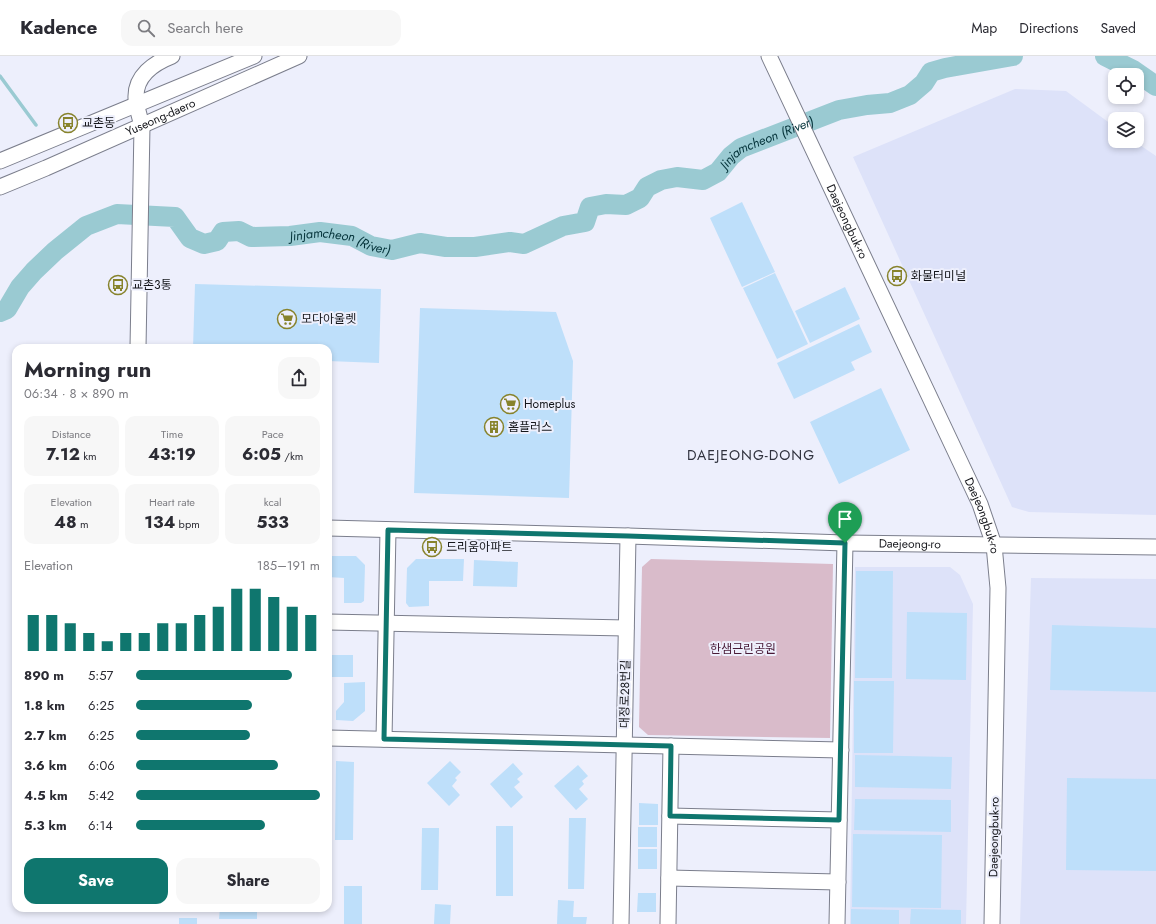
<!DOCTYPE html>
<html lang="en">
<head>
<meta charset="utf-8">
<style>
  body { margin:0; font-family:Jost,"Noto Sans KR",sans-serif; background:#f7f7f7; color:#2b2b33; height:100vh; display:flex; flex-direction:column; font-size:15px; white-space:nowrap }
  * { box-sizing:border-box; margin:0 }
  p { font-size:13px; color:#7c7c81 }
  .icon { flex:none; width:22px; height:22px; fill:none; stroke:currentColor; stroke-width:2; stroke-linecap:round; stroke-linejoin:round }
  .map { position:relative; flex:1; overflow:hidden }
  .drawer { position:absolute; left:12px; top:288px; width:320px; height:568px; display:flex; flex-direction:column; background:#fff; border-radius:12px; box-shadow:0 2px 6px #0003 }
  .drawer>* { flex:none }
  .tools { position:absolute; left:1108px; top:12px; display:grid; gap:8px }
  .tools a { display:grid; place-items:center; width:36px; height:36px; border-radius:8px; background:#fff; box-shadow:0 2px 6px #0003; font-size:20px }
  .pin { position:absolute; display:grid; place-items:center; width:34px; height:34px; color:#fff; margin:-41px -17px; border-radius:50% 50% 50% 0; rotate:-45deg; box-shadow:0 0 4px #0007 }
  .pin .icon { rotate:45deg }
  .round { display:grid; place-items:center; flex:none; width:42px; height:42px; border-radius:12px; background:#f7f7f7 }
  .overview { display:flex; align-items:center; justify-content:space-between; height:68px; padding:0 12px }
  h1 { font-size:22px; font-weight:700; line-height:30px }
  .metrics { display:grid; grid-template-columns:repeat(3,1fr); gap:6px; height:68px; padding:4px 12px }
  .metrics div { display:grid; align-content:center; border-radius:10px; background:#f7f7f7; text-align:center }
  .metrics b { font-size:17px; font-weight:700 }
  .metrics small { font-size:11px; font-weight:400 }
  .metrics p { font-size:11px }
  .chart { height:112px; padding:8px 12px }
  .chart p { display:flex; justify-content:space-between }
  .chart svg { width:100%; height:72px; margin-top:4px; stroke:#0f766e; stroke-width:6 }
  .action { display:flex; gap:8px; margin-top:auto; padding:8px 12px }
  .action a { flex:1; height:46px; border-radius:12px; background:#0f766e; color:#fff; font-size:16px; font-weight:700; line-height:46px; text-align:center }
  .action a+a { background:#f7f7f7; color:#2b2b33 }
  ul { padding:0 12px; list-style:none; font-size:13px }
  li { display:grid; grid-template-columns:64px 48px 1fr; align-items:center; height:30px }
  li i { height:10px; border-radius:5px; background:#0f766e }
  header { display:flex; align-items:center; gap:24px; box-sizing:border-box; height:56px; padding:0 20px; background:#fff; border-bottom:1px solid #e1e1e2 }
  header strong { font-size:19px }
  nav { display:flex; gap:22px; margin-inline-start:auto; font-size:14px }
  .search { width:280px; height:36px; background:#f7f7f7; display:flex; align-items:center; gap:10px; box-sizing:border-box; padding:0 14px; border-radius:12px; color:#7c7c81; font-size:15px }
  .map>svg:first-child { display:block }
  .built { fill:#dde2f9 }
  .green { fill:#d9bbca }
  .lines { fill:none; stroke-linecap:round; stroke-linejoin:round }
  .stream { stroke:#9acad2; stroke-width:3.5 }
  .river { stroke:#9acad2; stroke-width:20 }
  .building { fill:#bedffa }
  .minor-casing { stroke:#7b7e8c; stroke-width:17 }
  .minor { stroke:#fff; stroke-width:15 }
  .route-casing { stroke:#fff; stroke-width:8 }
  .route { stroke:#0f766e; stroke-width:5 }
  .labels { text-anchor:middle; dominant-baseline:central; stroke-width:4; stroke-linejoin:round; paint-order:stroke }
  .street-label { font-size:12px; fill:#15161b; stroke:#edeffc }
  .poi-label { font-size:12px; fill:#15161b; stroke:#edeffc; text-anchor:start }
  .park-label { font-size:12px; fill:#491a37; stroke:#edeffc }
  .water-label { font-size:13px; font-style:italic; fill:#04333a; stroke:#edeffc }
  .quarter-label { font-size:14px; letter-spacing:1px; fill:#30323e; stroke:#edeffc }
</style>
</head>
<body>
<header>
<strong>Kadence</strong>
<div class="search"><svg class="icon" aria-label="search" viewBox="0 0 24 24"><circle cx="10" cy="10" r="6"/><path d="M15 15l6 6"/></svg>Search here</div>
<nav><a>Map</a><a>Directions</a><a>Saved</a></nav>
</header>
<div class="map">
<svg width="1156" height="868" viewBox="0 0 1156 868">
  <rect width="100%" height="100%" fill="#edeffc"/>
  <path class="built" d="M 1015,33 L 1066,35 L 1115,71 L 1115,85 L 1134,85 L 1156,100 L 1156,459 L 1029,456 L 1012,451 L 853,101 Z
    M 855,511 L 950,511 L 960,519 L 973,548 L 966,868 L 850,868 Z
    M 1031,522 L 1156,523 L 1156,868 L 1020,868 Z"/>
  <path class="green" d="M 651,503 L 833,508 L 830,682 L 648,679 L 639,671 L 642,511 Z"/>
  <g class="lines">
    <path class="stream" d="M 1009,0 L 1010,1
      M 0,20 L 36,69"/>
    <g class="river">
      <path d="M 1105,0 L 1133,14 L 1156,30"/>
      <path id="s1" d="M 0,256 L 7,253 L 20,231 L 34,215 L 55,195 L 86,170 L 117,158 L 175,161 L 190,182 L 204,188 L 217,185 L 223,176 L 239,175 L 251,181 L 290,180 L 320,176 L 352,180 L 371,190 L 392,194 L 420,187 L 446,191 L 475,191 L 510,186 L 524,188 L 563,170 L 585,166 L 590,151 L 606,148 L 626,149 L 640,142 L 647,131 L 661,124 L 677,121 L 703,124 L 718,116 L 731,100 L 741,92 L 839,54 L 867,49 L 890,47 L 910,39 L 924,27 L 931,16 L 945,12 L 1013,0"/>
    </g>
  </g>
  <path class="building" d="M 742,146 L 775,216 L 742,231 L 710,162 Z
    M 775,217 L 808,288 L 777,303 L 743,232 Z
    M 195,228 L 381,233 L 379,307 L 328,305 L 328,292 L 193,292 Z
    M 845,231 L 860,263 L 810,287 L 795,255 Z
    M 420,252 L 556,256 L 573,305 L 569,442 L 414,437 Z
    M 859,268 L 872,296 L 851,306 L 855,314 L 794,343 L 777,307 Z
    M 881,332 L 910,394 L 839,428 L 810,366 Z
    M 328,500 L 356,500 L 365,509 L 364,545 L 361,547 L 344,547 L 344,522 L 328,521 Z
    M 416,503 L 464,503 L 463,525 L 429,525 L 429,550 L 409,551 L 406,547 L 407,512 Z
    M 474,504 L 518,506 L 517,531 L 473,530 Z
    M 856,515 L 893,515 L 892,622 L 855,622 Z
    M 907,556 L 967,557 L 966,624 L 906,623 Z
    M 1052,569 L 1156,572 L 1156,636 L 1050,634 Z
    M 332,599 L 353,599 L 353,621 L 332,621 Z
    M 854,625 L 894,625 L 893,697 L 854,697 Z
    M 365,626 L 365,655 L 353,665 L 336,664 L 336,655 L 344,646 L 344,627 Z
    M 855,699 L 952,701 L 951,733 L 855,731 Z
    M 336,705 L 354,706 L 353,784 L 335,784 Z
    M 450,705 L 461,716 L 455,722 L 457,724 L 452,730 L 460,739 L 449,750 L 427,727 Z
    M 513,707 L 523,718 L 517,723 L 520,726 L 514,731 L 523,741 L 511,752 L 490,728 Z
    M 578,709 L 588,720 L 582,725 L 584,728 L 579,733 L 588,743 L 576,754 L 554,730 Z
    M 1067,722 L 1156,723 L 1156,815 L 1066,814 Z
    M 855,743 L 951,744 L 951,776 L 854,774 Z
    M 639,747 L 658,748 L 658,769 L 639,769 Z
    M 569,762 L 586,762 L 584,833 L 568,833 Z
    M 496,770 L 513,770 L 513,840 L 496,840 Z
    M 638,771 L 657,771 L 657,791 L 638,791 Z
    M 422,772 L 439,772 L 438,834 L 421,834 Z
    M 853,778 L 942,779 L 941,852 L 852,851 Z
    M 638,793 L 657,793 L 657,813 L 638,813 Z
    M 344,830 L 362,830 L 362,868 L 344,868 Z
    M 638,837 L 656,837 L 656,856 L 637,856 Z
    M 558,844 L 574,845 L 573,861 L 587,861 L 586,868 L 557,868 Z
    M 435,848 L 451,849 L 450,868 L 434,868 Z
    M 220,852 L 257,852 L 257,863 L 219,863 Z
    M 851,853 L 899,854 L 899,868 L 851,868 Z
    M 911,853 L 961,854 L 961,868 L 910,868 Z
    M 179,862 L 197,862 L 197,868 L 179,868 Z"/>
  <g class="lines">
    <g class="minor-casing">
      <g id="minor">
        <path id="s2" d="M 769,0 L 980,448 L 994,489 L 998,532 L 992,868"/>
        <path d="M 0,105 L 254,0"/>
        <path id="s3" d="M 0,131 L 46,112 L 299,0"/>
        <path d="M 138,292 L 142,70 C 140,61 136,51 136,42 C 135,20 154,7 172,0"/>
        <path id="s4" d="M 328,472 L 628,480 L 845,487 L 1156,491"/>
        <path d="M 328,566 L 626,572"/>
        <path d="M 328,682 L 841,694"/>
        <path d="M 384,683 L 388,474"/>
        <path d="M 670,760 L 839,764"/>
        <path d="M 669,822 L 838,826"/>
        <path d="M 621,868 L 628,480"/>
        <path d="M 668,868 L 671,690"/>
        <path d="M 837,868 L 845,487"/>
      </g>
    </g>
    <use href="#minor" class="minor"/>
  </g>
  <g class="lines">
    <g class="route-casing">
      <path id="route" d="M 388,474 L 628,480 L 845,487 L 839,764 L 670,760 L 671,690 L 384,683 Z"/>
    </g>
    <use href="#route" class="route"/>
  </g>
  <defs>
    <g id="bus-ring" transform="scale(1)"><circle r="9.5" fill="#edeffc" stroke="#87832c" stroke-width="1.5"/><path d="M-5-6H5V4H4V6H2V4H-2V6H-4V4H-5ZM-3.5-4V0h7V-4ZM-3.5 1.2v1.5H-2V1.2ZM2 1.2v1.5H3.5V1.2Z" fill="#87832c"/></g>
    <g id="supermarket-ring" transform="scale(1)"><circle r="9.5" fill="#edeffc" stroke="#87832c" stroke-width="1.5"/><path d="M-6-5.5h2.5l.6 2H6L4.5 2H-2.5L-4.4-4H-6ZM-1.5 3.2a1.3 1.3 0 1 0 .1 0ZM3 3.2a1.3 1.3 0 1 0 .1 0Z" fill="#87832c"/></g>
    <g id="building-ring" transform="scale(1)"><circle r="9.5" fill="#edeffc" stroke="#87832c" stroke-width="1.5"/><path d="M-4-6H4V6H1V3H-1V6H-4ZM-2.5-4.3h1.7v1.8h-1.7ZM.8-4.3h1.7v1.8H.8ZM-2.5-1h1.7V.8h-1.7ZM.8-1h1.7V.8H.8Z" fill="#87832c"/></g>
  </defs>
  <g fill-rule="evenodd">
    <use href="#bus-ring" x="68" y="67"/>
    <use href="#bus-ring" x="897" y="220"/>
    <use href="#bus-ring" x="118" y="229"/>
    <use href="#supermarket-ring" x="287" y="263"/>
    <use href="#supermarket-ring" x="510" y="348"/>
    <use href="#building-ring" x="494" y="371"/>
    <use href="#bus-ring" x="432" y="491"/>
  </g>
  <g class="labels">
    <g class="street-label">
      <text stroke="none"><textPath href="#s3" startOffset="175">Yuseong-daero</textPath></text>
      <text stroke="none"><textPath href="#s2" startOffset="183">Daejeongbuk-ro</textPath></text>
      <text stroke="none"><textPath href="#s2" startOffset="507">Daejeongbuk-ro</textPath></text>
      <text stroke="none"><textPath href="#s4" startOffset="582">Daejeong-ro</textPath></text>
      <text transform="translate(625 638) rotate(-89)">대정로28번길</text>
      <text transform="translate(994 781) rotate(-89)">Daejeongbuk-ro</text>
    </g>
    <g class="poi-label">
      <text x="82" y="67">교촌동</text>
      <text x="911" y="220">화물터미널</text>
      <text x="132" y="229">교촌3통</text>
      <text x="301" y="263">모다아울렛</text>
      <text x="524" y="348">Homeplus</text>
      <text x="508" y="371">홈플러스</text>
      <text x="446" y="491">드리움아파트</text>
    </g>
    <g class="park-label">
      <text x="743" y="593">한샘근린공원</text>
    </g>
    <g class="water-label">
      <text stroke="none"><textPath href="#s1" startOffset="867">Jinjamcheon (River)</textPath></text>
      <text stroke="none"><textPath href="#s1" startOffset="400">Jinjamcheon (River)</textPath></text>
    </g>
    <g class="quarter-label">
      <text x="751" y="399">DAEJEONG-DONG</text>
    </g>
  </g>
</svg>
<div class="tools">
<a><svg class="icon" aria-label="locate" viewBox="0 0 24 24"><circle cx="12" cy="12" r="6"/><path d="M12 2v4M12 18v4M2 12h4M18 12h4"/></svg></a>
<a><svg class="icon" aria-label="layers" viewBox="0 0 24 24"><path d="M12 4l9 5-9 5-9-5zM3 14l9 5 9-5"/></svg></a>
</div>
<div class="pin" style="left:845px;top:487px;background:#1e9e55"><svg class="icon" aria-label="arrive" viewBox="0 0 24 24"><path d="M6 21V4h12l-3 4 3 4H6"/></svg></div>
<section class="drawer">
<div class="overview"><div><h1>Morning run</h1><p>06:34 · 8 × 890 m</p></div><a class="round"><svg class="icon" aria-label="share" viewBox="0 0 24 24"><path d="M12 15V3M7 8l5-5 5 5M5 13v7h14v-7"/></svg></a></div>
<div class="metrics">
<div><p>Distance</p><b>7.12<small> km</small></b></div>
<div><p>Time</p><b>43:19</b></div>
<div><p>Pace</p><b>6:05<small> /km</small></b></div>
</div>
<div class="metrics">
<div><p>Elevation</p><b>48<small> m</small></b></div>
<div><p>Heart rate</p><b>134<small> bpm</small></b></div>
<div><p>kcal</p><b>533</b></div>
</div>
<div class="chart"><p><span>Elevation</span>185–191 m</p>
<svg viewBox="0 0 160 44" preserveAspectRatio="none"><path d="M5 44V22M15 44V22M25 44V27M35 44V33M45 44V38M55 44V33M65 44V33M75 44V27M85 44V27M95 44V22M105 44V17M115 44V6M125 44V6M135 44V11M145 44V17M155 44V22"/></svg>
</div>
<ul>
<li><b>890 m</b>5:57<i style="width:85%"></i></li>
<li><b>1.8 km</b>6:25<i style="width:63%"></i></li>
<li><b>2.7 km</b>6:25<i style="width:62%"></i></li>
<li><b>3.6 km</b>6:06<i style="width:77%"></i></li>
<li><b>4.5 km</b>5:42<i style="width:100%"></i></li>
<li><b>5.3 km</b>6:14<i style="width:70%"></i></li>
</ul>
<div class="action"><a>Save</a><a>Share</a></div>
</section>
</div>
</body>
</html>
